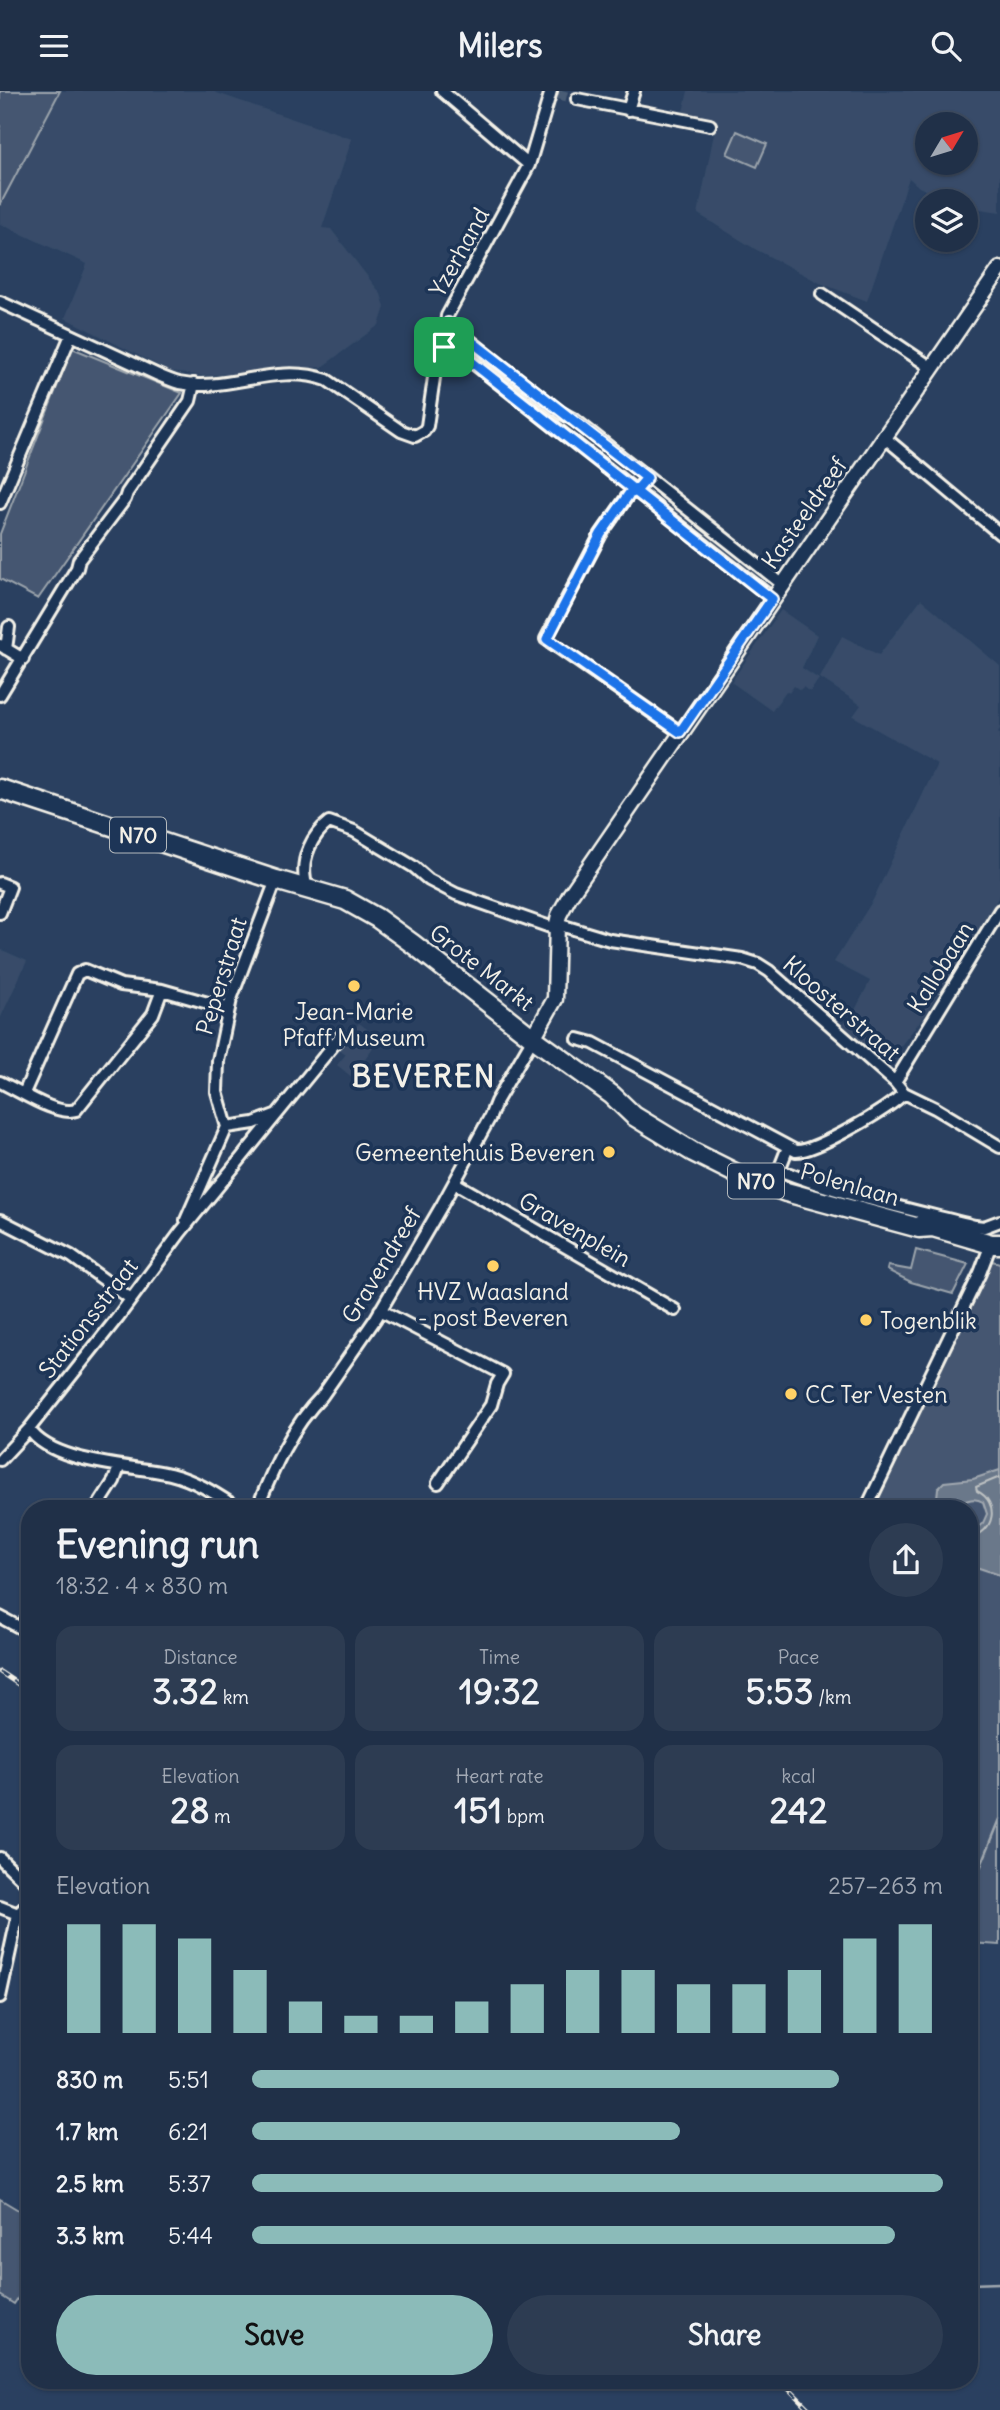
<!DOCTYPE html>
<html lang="en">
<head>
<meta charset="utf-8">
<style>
  body { margin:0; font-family:Delius,sans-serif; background:#2d3c52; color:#f1f3f6; height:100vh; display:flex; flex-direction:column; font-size:26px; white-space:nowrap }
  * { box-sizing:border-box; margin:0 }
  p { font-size:23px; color:#a2a9b4 }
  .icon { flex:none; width:38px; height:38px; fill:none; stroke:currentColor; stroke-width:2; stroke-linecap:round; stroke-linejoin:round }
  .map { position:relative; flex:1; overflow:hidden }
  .side { position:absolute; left:21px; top:1409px; width:957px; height:889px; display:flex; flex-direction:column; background:#203048; border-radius:28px; box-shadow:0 2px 5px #0004,0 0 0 2px #3d4b60 }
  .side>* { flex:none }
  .needle { width:46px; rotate:52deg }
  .tools { position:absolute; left:915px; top:21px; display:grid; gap:14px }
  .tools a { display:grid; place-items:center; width:63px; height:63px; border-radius:50%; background:#203048; box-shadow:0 2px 5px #0004,0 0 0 2px #3d4b60; font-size:35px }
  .pin { position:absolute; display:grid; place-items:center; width:60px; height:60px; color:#fff; margin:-30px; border-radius:14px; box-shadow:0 4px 10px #0006 }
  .round { display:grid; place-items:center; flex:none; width:74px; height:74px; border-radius:37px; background:#2d3c52 }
  .summary { display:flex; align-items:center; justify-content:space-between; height:119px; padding:0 35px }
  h1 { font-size:38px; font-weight:800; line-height:52px }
  .figures { display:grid; grid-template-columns:repeat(3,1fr); gap:10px; height:119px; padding:7px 35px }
  .figures div { display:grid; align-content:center; border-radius:18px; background:#2d3c52; text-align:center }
  .figures b { font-size:35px; font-weight:800 }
  .figures small { font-size:19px; font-weight:400 }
  .figures p { font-size:19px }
  .chart { height:196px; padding:14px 35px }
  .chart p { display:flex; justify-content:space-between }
  .chart svg { width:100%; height:126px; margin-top:7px; stroke:#8bbbb9; stroke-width:6 }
  .cta { display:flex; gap:14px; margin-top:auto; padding:14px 35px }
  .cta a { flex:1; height:80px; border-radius:42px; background:#8bbbb9; color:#111; font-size:28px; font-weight:800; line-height:80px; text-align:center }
  .cta a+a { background:#2d3c52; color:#f1f3f6 }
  ul { padding:0 35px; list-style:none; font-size:23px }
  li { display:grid; grid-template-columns:112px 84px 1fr; align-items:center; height:52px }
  li i { height:18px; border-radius:9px; background:#8bbbb9 }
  header { display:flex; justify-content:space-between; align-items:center; height:91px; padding:0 35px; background:#203048; font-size:32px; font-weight:800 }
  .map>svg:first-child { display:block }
  .built { fill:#374c69; fill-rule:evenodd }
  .green { fill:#445771; stroke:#9ca4ac; stroke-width:2 }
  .water { fill:#6a788a; stroke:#a1a8b0; stroke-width:2 }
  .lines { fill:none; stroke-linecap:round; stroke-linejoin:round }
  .shore { stroke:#bdc1c2; stroke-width:2 }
  .stream { stroke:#a1a8b0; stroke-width:2.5 }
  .minor-tunnel { stroke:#485b74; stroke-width:10; stroke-dasharray:10 5; stroke-linecap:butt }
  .minor-casing { stroke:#f4f1e8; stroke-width:16 }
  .tertiary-casing { stroke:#f4f1e8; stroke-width:19 }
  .primary-casing { stroke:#f4f1e8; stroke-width:23 }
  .minor { stroke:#1d3557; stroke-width:10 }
  .tertiary { stroke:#1d3557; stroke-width:14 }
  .primary { stroke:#1d3557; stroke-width:18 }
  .rail-casing { stroke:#f4f1e8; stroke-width:5 }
  .rail { stroke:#1d3557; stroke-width:2.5; stroke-dasharray:8; stroke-linecap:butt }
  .route-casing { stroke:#fff; stroke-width:14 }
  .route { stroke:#1a73e8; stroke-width:9 }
  .poi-dot { fill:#ffd166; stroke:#1d3557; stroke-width:2.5 }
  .labels { text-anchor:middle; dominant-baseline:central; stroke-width:7; stroke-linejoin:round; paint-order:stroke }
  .shield { fill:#1d3557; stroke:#b4b9bc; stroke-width:2 }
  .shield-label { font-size:21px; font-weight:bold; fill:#f4f1e8 }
  .street-label { font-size:23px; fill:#f4f1e8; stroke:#1d3557 }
  .poi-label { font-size:23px; fill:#f4f1e8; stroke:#1d3557 }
  .district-label { font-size:30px; font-weight:bold; letter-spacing:2px; fill:#f4f1e8; stroke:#1d3557 }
</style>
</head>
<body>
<header><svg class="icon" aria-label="menu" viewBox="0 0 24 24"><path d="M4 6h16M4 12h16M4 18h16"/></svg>Milers<svg class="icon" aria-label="search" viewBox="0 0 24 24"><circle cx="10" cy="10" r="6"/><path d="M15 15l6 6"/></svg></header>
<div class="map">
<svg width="1000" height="2319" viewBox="0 0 1000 2319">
  <rect width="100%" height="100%" fill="#2a4060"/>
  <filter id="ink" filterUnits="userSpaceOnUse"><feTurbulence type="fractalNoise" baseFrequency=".0143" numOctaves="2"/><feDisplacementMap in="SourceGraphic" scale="14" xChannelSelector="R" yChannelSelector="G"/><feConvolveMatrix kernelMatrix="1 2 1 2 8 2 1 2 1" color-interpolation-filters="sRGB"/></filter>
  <g filter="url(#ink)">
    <path class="built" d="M 60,0 L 211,0 L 352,48 L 322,137 L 331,138 L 381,203 L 385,216 L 379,234 L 322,276 L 202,285 L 171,281 L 65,227 L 87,173 L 0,133 L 0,114 Z
      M 688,0 L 1000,0 L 1000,121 L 966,116 L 966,110 L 949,110 L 919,96 L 909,87 L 867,210 L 820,192 L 755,158 L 698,123 L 716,32 L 682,25 ZM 928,33 L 966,33 L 966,72 L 928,72 Z
      M 921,508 L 1000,575 L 1000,638 L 998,641 L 1000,643 L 1000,804 L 925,924 L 884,976 L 837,939 L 853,923 L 870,890 L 834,871 L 873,809 L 937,673 L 853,625 L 861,614 L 820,587 L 842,545 L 879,564 Z
      M 781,519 L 817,544 L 802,577 L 819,588 L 810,601 L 803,596 L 800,599 L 794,595 L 789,602 L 786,600 L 772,620 L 731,591 Z
      M 0,858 L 27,870 L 0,928 Z
      M 359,932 L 379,947 L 353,987 L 337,974 L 346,963 L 339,958 Z"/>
    <path class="green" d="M 0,0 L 60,0 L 0,114 Z
      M 737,40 L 767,53 L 757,76 L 727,63 Z
      M 72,257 L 182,302 L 38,508 L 0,488 L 0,443 Z
      M 916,1159 L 968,1173 L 953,1203 L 911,1191 L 887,1179 L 888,1175 L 911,1179 Z
      M 992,1170 L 1000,1172 L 1000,1854 L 970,1852 L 970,1418 L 871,1418 Z
      M 0,2108 L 30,2126 L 30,2189 L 14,2213 L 0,2204 Z"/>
    <path class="water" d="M 1000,1379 L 1000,1484 L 970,1474 L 970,1443 L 983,1432 L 987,1423 L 983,1411 C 970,1403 959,1415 946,1416 L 937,1407 L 938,1397 L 944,1391 L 973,1388 Z"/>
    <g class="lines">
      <path class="shore" d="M 970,1446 C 995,1442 1000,1411 977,1400 L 976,1396 L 1000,1386"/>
      <path class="stream" d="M 970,1802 L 1000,1728
        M 970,2193 L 1000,2192"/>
      <path class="minor-tunnel" d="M 557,3 L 577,8"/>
      <g class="minor-casing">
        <path id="minor" d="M 442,0 L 529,74
          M 577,8 L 710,34
          M 628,19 L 634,0
          M 822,203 L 932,277
          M 0,211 L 158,284 C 165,287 172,290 179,292 C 229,302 275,271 327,289 L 401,340 L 415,345 L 424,340 L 427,335 L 436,273 L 444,256 L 447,225 L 529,74 L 551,0
          M 448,232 L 560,321 L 575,329 L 782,493
          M 444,256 L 452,256 L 468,268 L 773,508
          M 884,346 L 1000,443
          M 647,387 L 636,400 L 629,403 L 601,443 L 546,548 L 680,641
          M 0,412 L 71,244
          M 0,554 L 23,568
          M 6,558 L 9,536
          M 0,604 L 77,477 L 79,469 L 125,408 L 127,402 L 190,310 L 194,293
          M 305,789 C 301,767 312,744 329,731 L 354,740 L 414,776 L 429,789 L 456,803 L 556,838
          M 0,792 L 10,796 L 0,822
          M 557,833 L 610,849 L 742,868 L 758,873 L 769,880 L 895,991 L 904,1002 L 935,1017 L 1000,1056
          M 578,948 L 593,952 L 796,1060 C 815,1061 890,1017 904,1002
          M 0,991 C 20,1000 56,1025 76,1019 L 153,923 L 162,899
          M 895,991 L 1000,819
          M 24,1002 L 77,883 L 85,879 L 121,894 L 162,899 L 229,918
          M 227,1036 L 217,1001 L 218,970 L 231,908 L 276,789
          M 788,1056 L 779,1079 C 842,1104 909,1118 975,1135 L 984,1136 L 1000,1130
          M 455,1092 L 675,1219
          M 0,1129 L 71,1165 L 131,1208
          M 186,1129 L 227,1036 L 254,1032 L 275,1024
          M 380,1219 L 503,1283 L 497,1293 L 491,1314 L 438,1392
          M 29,1338 C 52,1373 132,1374 170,1383 C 194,1389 213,1401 233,1414
          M 0,1369 L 29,1338 L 118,1226 L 180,1142 L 340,946
          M 96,1418 L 114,1390 L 119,1376
          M 257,1418 C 273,1378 291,1336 322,1305 L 376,1227 L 442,1114 L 490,1026 L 496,1011 L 533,947
          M 866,1418 L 980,1182 L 991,1153
          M 0,1526 L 30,1542
          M 21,1537 L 30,1522
          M 0,1767 L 30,1796
          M 0,1816 L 18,1823 L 0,1906
          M 18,1823 L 30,1811"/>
      </g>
      <g class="tertiary-casing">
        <path id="tertiary" d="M 533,947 L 555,908 L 557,833 L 559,824 L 570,804 L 1000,178"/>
      </g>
      <g class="primary-casing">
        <path id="primary" d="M 0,698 L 276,789 L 345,809 L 377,827 L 413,853 L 533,947 L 612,1004 L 634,1025 L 693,1061 L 737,1083 L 786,1101 L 919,1137 L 933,1136
          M 924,1131 L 933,1136 L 991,1153 L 1000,1153"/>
      </g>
      <use href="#minor" class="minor"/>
      <use href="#tertiary" class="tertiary"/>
      <use href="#primary" class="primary"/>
      <g class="rail-casing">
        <path id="rail" d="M 0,1581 L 30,1601
          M 780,2289 L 810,2319"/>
      </g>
      <use href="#rail" class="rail"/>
    </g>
  </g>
  <g class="lines" filter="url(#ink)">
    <g class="route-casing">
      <path id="route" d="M 444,256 L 452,256 L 468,268 L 763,501 L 772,508 L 680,641 L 547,548 L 601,443 L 629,403 L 636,400 L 647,387 L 448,232 L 444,256"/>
    </g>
    <use href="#route" class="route"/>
  </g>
  <g class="poi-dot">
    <circle cx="354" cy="895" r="7"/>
    <circle cx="609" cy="1061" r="7"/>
    <circle cx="493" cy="1175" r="7"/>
    <circle cx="866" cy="1229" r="7"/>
    <circle cx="791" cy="1303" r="7"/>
  </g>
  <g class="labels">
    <g class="shield">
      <rect x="110" y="726.5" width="56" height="35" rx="5"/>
      <rect x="728" y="1072.5" width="56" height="35" rx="5"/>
    </g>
    <g class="shield-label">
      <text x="138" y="744">N70</text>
      <text x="756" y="1090">N70</text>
    </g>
    <g class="street-label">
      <text transform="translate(459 161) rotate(-61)">Yzerhand</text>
      <text transform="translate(804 422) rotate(-55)">Kasteeldreef</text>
      <text transform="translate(482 876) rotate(38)">Grote Markt</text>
      <text transform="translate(940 876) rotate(-58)">Kallobaan</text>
      <text transform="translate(221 885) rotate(-73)">Peperstraat</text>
      <text transform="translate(842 917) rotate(41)">Kloosterstraat</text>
      <text transform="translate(850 1093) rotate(16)">Polenlaan</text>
      <text transform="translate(575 1138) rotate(30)">Gravenplein</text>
      <text transform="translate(381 1174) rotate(-59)">Gravendreef</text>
      <text transform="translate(88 1227) rotate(-52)">Stationsstraat</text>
    </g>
    <g class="poi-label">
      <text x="354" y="920">Jean-Marie<tspan x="354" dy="26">Pfaff Museum</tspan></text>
      <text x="595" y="1061" text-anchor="end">Gemeentehuis Beveren</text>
      <text x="493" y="1200">HVZ Waasland<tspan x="493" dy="26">- post Beveren</tspan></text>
      <text x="880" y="1229" text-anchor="start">Togenblik</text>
      <text x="805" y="1303" text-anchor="start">CC Ter Vesten</text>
    </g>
    <g class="district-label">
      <text x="424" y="985">BEVEREN</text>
    </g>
  </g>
</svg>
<div class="tools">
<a><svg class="needle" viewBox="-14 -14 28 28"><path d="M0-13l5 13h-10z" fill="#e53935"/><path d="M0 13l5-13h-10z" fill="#a2a9b4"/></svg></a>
<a><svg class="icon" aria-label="layers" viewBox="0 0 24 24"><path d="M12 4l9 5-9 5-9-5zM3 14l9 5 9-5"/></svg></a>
</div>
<div class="pin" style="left:444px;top:256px;background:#1e9e55"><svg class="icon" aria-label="arrive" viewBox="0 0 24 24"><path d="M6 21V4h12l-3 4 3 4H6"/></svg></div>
<section class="side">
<div class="summary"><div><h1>Evening run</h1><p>18:32 · 4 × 830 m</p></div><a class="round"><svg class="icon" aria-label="share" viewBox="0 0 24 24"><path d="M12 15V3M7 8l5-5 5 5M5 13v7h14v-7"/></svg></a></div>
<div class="figures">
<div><p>Distance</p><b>3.32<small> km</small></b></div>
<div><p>Time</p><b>19:32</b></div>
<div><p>Pace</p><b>5:53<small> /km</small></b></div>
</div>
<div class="figures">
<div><p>Elevation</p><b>28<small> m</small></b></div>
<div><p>Heart rate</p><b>151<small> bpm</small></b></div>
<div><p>kcal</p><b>242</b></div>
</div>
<div class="chart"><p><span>Elevation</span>257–263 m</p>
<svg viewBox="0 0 160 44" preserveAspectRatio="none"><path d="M5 44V6M15 44V6M25 44V11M35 44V22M45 44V33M55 44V38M65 44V38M75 44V33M85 44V27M95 44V22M105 44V22M115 44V27M125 44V27M135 44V22M145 44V11M155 44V6"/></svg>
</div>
<ul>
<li><b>830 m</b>5:51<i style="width:85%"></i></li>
<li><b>1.7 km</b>6:21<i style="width:62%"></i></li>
<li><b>2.5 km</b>5:37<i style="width:100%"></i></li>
<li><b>3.3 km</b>5:44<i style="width:93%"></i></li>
</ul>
<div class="cta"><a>Save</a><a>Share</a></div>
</section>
</div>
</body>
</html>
